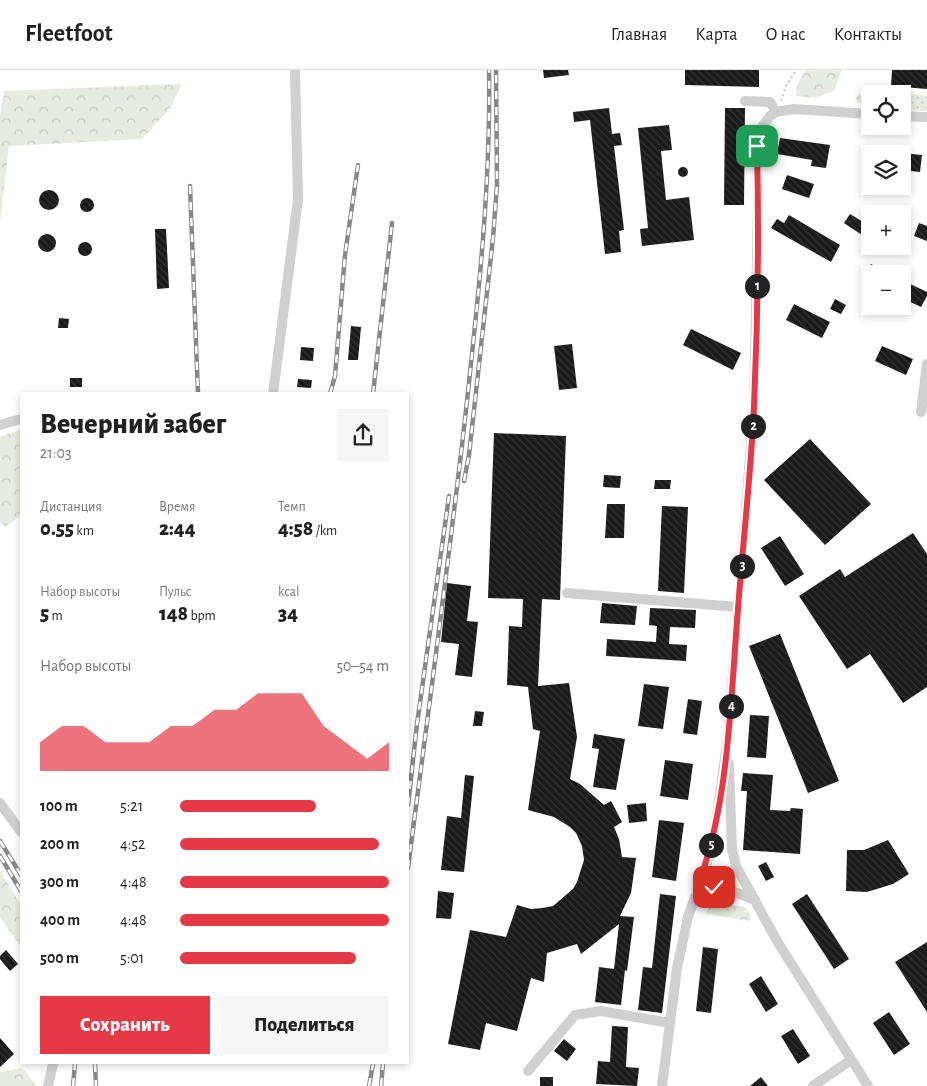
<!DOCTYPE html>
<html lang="ru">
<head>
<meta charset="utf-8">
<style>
  body { margin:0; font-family:"Alegreya Sans",sans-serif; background:#f6f6f6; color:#222; height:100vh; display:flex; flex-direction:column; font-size:19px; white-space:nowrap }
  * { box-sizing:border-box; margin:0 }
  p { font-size:16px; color:#767676 }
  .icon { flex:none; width:28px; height:28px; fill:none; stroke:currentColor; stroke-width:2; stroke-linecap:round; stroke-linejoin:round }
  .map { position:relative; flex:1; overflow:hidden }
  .sheet { position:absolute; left:20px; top:322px; width:389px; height:672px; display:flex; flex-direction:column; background:#fff; border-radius:0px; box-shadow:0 2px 8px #0003 }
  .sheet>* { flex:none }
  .controls { position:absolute; left:861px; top:15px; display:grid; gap:10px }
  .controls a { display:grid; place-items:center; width:50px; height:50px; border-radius:0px; background:#fff; box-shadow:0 2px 8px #0003; font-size:25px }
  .pin { position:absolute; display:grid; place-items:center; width:42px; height:42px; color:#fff; margin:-21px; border-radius:10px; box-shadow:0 2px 8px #0006 }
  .km { position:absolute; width:25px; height:25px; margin:-12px; border-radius:50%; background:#222; color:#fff; font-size:14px; line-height:25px; text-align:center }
  .round { display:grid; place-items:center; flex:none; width:52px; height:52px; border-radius:0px; background:#f6f6f6 }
  .headline { display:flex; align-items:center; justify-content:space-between; height:85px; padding:0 20px }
  h1 { font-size:28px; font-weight:800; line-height:38px }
  .stats { display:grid; grid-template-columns:repeat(3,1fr); gap:8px; height:85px; padding:5px 20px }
  .stats div { display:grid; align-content:center }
  .stats b { font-size:21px; font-weight:800 }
  .stats small { font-size:14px; font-weight:400 }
  .stats p { font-size:14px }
  .chart { height:140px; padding:10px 20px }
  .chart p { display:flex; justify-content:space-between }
  .chart svg { width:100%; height:90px; margin-top:5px; fill:#e63946; opacity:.7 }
  .action { display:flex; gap:10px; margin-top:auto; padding:10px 20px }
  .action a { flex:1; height:58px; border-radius:0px; background:#e63946; color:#fff; font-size:20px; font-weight:800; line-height:58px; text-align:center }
  .action a+a { background:#f6f6f6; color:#222 }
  ul { padding:0 20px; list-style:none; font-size:16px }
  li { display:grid; grid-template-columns:80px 60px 1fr; align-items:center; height:38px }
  li i { height:12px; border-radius:6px; background:#e63946 }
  header { display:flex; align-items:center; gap:30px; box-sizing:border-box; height:70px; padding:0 25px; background:#fff; border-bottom:1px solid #e0e0e0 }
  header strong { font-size:24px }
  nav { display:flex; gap:28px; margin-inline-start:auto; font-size:18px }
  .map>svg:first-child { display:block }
  .grass { fill:url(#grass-dots) }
  .forest { fill:url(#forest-crowns) }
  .building { fill:url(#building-back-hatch) }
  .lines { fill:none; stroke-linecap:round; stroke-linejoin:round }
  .path { stroke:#cdcdcd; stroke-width:2; stroke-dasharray:2.5 2.5; stroke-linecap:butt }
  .minor { stroke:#d0d0d0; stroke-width:10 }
  .rail-casing { stroke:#888; stroke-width:4.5 }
  .rail { stroke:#fff; stroke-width:2.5; stroke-dasharray:8; stroke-linecap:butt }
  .route-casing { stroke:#fff; stroke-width:10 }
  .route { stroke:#e63946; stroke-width:6 }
</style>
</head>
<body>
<header>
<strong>Fleetfoot</strong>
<nav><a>Главная</a><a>Карта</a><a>О нас</a><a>Контакты</a></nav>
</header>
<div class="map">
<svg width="927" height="1016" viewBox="0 0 927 1016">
  <defs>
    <pattern id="grass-dots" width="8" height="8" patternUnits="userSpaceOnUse" patternTransform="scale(1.25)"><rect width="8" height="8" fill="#e6ecdf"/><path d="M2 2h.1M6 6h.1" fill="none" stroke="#c6cbc0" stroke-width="1.8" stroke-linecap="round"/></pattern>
    <pattern id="forest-crowns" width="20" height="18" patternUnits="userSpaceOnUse" patternTransform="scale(1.25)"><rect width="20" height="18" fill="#e6ecdf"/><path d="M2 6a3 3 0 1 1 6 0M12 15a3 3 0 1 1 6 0" fill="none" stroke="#c6cbc0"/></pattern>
    <pattern id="building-back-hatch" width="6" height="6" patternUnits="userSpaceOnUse" patternTransform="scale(1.25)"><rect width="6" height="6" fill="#1a1a1a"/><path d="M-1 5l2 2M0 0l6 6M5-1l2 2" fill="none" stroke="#333"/></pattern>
  </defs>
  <rect width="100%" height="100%" fill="#fff"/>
  <path class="grass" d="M 888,20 L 927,26 L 927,40 L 925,41 L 903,40 L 902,24 L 870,24 L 870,38 L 855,30 L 859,24 Z"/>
  <path class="forest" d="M 806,0 L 842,0 L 834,21 L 815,28 L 796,26 L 797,15 Z
    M 182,14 L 170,39 L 142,69 L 9,76 L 0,152 L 0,45 L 4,21 Z
    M 21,359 L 21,445 L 5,457 L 0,452 L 0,367 Z
    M 0,801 L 21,835 L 21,877 L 0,848 Z
    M 718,833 L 745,837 L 750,844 L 751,851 L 706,844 L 710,835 Z
    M 22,998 L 37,1016 L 0,1016 L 0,1001 L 1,1002 Z"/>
  <path class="building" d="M 543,0 L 568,0 L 569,5 L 544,8 Z
    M 685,0 L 759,0 L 759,17 L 685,15 Z
    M 892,0 L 927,0 L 927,19 L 891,16 Z
    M 609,38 L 612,64 L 620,63 L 622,75 L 614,76 L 624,160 L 619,161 L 621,182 L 605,184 L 590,50 L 574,52 L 573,42 Z
    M 725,38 L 745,38 L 744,135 L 724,135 Z
    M 669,55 L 672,80 L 661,81 L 666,130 L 689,127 L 694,170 L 642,176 L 640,159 L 648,158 L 638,58 Z
    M 780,68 L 830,75 L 826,98 L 811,96 L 812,90 L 777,84 Z
    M 902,83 L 922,85 L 920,102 L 902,100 Z
    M678 102a5 5 0 1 1 10 0a5 5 0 1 1-10 0Z
    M 787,105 L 814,114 L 809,128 L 782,119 Z
    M39 130a10 10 0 1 1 20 0a10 10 0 1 1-20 0Z
    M80 135a7 7 0 1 1 14 0a7 7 0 1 1-14 0Z
    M 850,144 L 868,155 L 862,165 L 844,153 Z
    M 789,145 L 840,175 L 831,192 L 771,158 L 777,149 L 784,153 Z
    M 919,153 L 927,156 L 927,171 L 914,166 Z
    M 155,159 L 166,159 L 169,218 L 157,219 Z
    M38 173a9 9 0 1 1 18 0a9 9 0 1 1-18 0Z
    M78 179a7 7 0 1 1 14 0a7 7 0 1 1-14 0Z
    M 871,194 L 890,204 L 866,204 Z
    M 902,210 L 927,222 L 927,226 L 921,237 L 902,228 Z
    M 835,229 L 846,235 L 841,244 L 830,239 Z
    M 794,234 L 830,252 L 822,268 L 786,250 Z
    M 59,248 L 69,249 L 68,258 L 58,258 Z
    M 351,256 L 361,257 L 358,290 L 348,290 Z
    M 691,259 L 741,283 L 733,300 L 683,275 Z
    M 572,274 L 577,318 L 559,320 L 554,276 Z
    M 882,276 L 913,289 L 906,305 L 875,291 Z
    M 301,277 L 314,278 L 313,291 L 300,290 Z
    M 70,308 L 82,308 L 82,317 L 70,317 Z
    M 298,309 L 312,310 L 311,318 L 297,317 Z
    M 494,363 L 566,366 L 560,530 L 542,529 L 538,616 L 569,613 L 577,667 L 570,709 L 580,714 L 604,735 L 611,731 L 622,752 L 614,757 L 619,769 L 622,787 L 636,788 L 631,823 L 620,846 L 634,847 L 627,901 L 625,900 L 621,935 L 595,932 L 599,897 L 614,899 L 619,854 L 581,884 L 577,874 L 547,883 L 544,912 L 531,908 L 517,961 L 486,953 L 480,980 L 448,974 L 470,860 L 506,867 L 517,835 L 531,839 L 542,838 L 553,836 L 573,819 L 577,812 L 584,790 L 582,776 L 576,763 L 570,757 L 554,747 L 528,740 L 540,661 L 533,659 L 528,617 L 507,615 L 509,556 L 522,557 L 523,529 L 488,528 Z
    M 810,369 L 871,434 L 825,475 L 764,410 Z
    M 604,405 L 621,406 L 620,418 L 603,417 Z
    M 655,410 L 671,410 L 670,419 L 654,419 Z
    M 607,434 L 625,434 L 624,468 L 605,468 Z
    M 662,436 L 688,437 L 684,523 L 658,521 Z
    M 913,463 L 927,484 L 927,617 L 903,633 L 870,584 L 847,599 L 799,526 L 840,499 L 845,507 Z
    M 780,466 L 804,504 L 785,516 L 761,478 Z
    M 447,513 L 471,516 L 467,551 L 478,552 L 472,607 L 455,605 L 459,574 L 441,572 Z
    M 602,533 L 637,536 L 635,555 L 600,553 Z
    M 650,538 L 696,540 L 695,558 L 670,557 L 669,574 L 687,575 L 686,591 L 606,586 L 607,569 L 656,572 L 657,556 L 649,555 Z
    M 780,564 L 839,711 L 808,723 L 749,576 Z
    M 644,614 L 669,617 L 663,659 L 638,656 Z
    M 688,629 L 702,631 L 697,665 L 683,663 Z
    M 475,641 L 484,642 L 482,656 L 473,656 Z
    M 750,645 L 769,646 L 766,688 L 747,687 Z
    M 594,664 L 625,669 L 616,720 L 593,717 L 599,679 L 592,678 Z
    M 665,690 L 693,694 L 688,730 L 660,726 Z
    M 743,703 L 773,705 L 770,740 L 790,741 L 791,738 L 803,739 L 800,784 L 743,780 L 747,721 L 741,721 Z
    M 465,705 L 474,706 L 464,802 L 441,800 L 447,746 L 461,748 Z
    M 646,733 L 647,751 L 629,753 L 627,735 Z
    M 659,750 L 684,753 L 676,811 L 652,807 Z
    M 888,770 L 909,804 L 893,814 L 867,822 L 846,821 L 847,780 L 864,780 Z
    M 766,792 L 774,807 L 766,811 L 758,796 Z
    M 438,821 L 454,823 L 451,849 L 436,848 Z
    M 660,824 L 676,826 L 662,943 L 638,940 L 643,897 L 652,898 Z
    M 807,824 L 849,889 L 834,899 L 792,834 Z
    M 927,872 L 927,942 L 895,892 Z
    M 703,877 L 718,879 L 711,943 L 696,941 Z
    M 6,880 L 18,894 L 10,901 L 0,889 L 0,886 Z
    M 761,906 L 778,934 L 766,942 L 749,914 Z
    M 889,942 L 910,974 L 894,985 L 873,953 Z
    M 612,956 L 628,957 L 626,997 L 639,998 L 637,1016 L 596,1014 L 598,991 L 610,992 Z
    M 793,959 L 810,986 L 798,994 L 781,966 Z
    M 0,968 L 14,984 L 0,997 Z
    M 564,969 L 576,979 L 567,991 L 554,981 Z
    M 540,1007 L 553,1007 L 553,1016 L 540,1016 Z
    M 761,1007 L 768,1016 L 750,1016 Z"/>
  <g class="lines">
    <path class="path" d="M 781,31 L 786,16 L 796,0"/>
    <path class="minor" d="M 745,31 L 770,32 L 776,42
      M 902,46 L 927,47
      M 273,324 L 298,129 L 295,0
      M 921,342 L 927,294
      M 0,355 L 21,349
      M 567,523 L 738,537
      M 729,694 L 732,779 L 736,796 L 777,871 L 868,1016
      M 0,733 L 21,762
      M 696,821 L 714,817 L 737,823 L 755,830
      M 528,1001 L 575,945 L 601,941 L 670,953
      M 48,1016 L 53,994
      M 662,1016 L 677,898 L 688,847 L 707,793 L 717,745 L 728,666 L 754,336 L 758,138 L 757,76 L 761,58 L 770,46 L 776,42 L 794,39 L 870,44
      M 813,1016 L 851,990"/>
    <g class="rail-casing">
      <path id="rail" d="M 190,116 L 198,324
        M 330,324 L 335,306 L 345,185 L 358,95
        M 373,324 L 392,153
        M 464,411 L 469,385 L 493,168 L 497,115 L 496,0
        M 408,735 L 417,654 L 449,426
        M 0,771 L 21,805
        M 0,786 L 21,821
        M 408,798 C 427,651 447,505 464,358 C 477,239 491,120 489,0
        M 95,994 L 96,1016
        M 73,1016 L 75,994
        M 369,1016 L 373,994
        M 381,1016 L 383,994"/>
    </g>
    <use href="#rail" class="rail"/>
  </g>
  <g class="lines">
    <g class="route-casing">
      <path id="route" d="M 714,817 L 696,821 C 730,732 730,633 738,539 C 743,471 751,404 754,336 C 758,249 759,162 757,76"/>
    </g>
    <use href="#route" class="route"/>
  </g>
</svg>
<div class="controls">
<a><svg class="icon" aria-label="locate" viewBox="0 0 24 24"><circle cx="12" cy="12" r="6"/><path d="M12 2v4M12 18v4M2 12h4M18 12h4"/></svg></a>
<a><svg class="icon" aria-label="layers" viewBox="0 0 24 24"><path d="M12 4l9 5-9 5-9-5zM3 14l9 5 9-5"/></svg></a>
<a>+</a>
<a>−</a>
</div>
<div class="pin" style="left:757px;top:76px;background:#1e9e55"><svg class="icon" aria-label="arrive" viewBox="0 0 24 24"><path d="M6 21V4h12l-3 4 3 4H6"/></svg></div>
<div class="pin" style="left:714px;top:817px;background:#d93025"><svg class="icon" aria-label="check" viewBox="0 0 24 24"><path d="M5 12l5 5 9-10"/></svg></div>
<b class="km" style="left:757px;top:216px">1</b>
<b class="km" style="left:753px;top:356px">2</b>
<b class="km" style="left:742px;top:496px">3</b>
<b class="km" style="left:731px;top:636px">4</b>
<b class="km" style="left:711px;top:775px">5</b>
<section class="sheet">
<div class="headline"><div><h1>Вечерний забег</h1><p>21:03</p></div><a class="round"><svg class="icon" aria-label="share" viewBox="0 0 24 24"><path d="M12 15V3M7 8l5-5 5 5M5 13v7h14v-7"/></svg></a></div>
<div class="stats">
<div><p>Дистанция</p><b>0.55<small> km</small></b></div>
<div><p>Время</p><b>2:44</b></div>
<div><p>Темп</p><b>4:58<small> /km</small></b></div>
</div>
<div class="stats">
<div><p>Набор высоты</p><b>5<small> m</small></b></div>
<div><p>Пульс</p><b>148<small> bpm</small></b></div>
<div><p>kcal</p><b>34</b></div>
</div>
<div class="chart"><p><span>Набор высоты</span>50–54 m</p>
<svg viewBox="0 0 160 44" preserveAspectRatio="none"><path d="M0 44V30L10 22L20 22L30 30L40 30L50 30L60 22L70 22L80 14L90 14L100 6L110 6L120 6L130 22L140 30L150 38L160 30V44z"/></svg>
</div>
<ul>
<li><b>100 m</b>5:21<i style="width:65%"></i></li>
<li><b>200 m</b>4:52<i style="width:95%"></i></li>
<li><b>300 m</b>4:48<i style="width:100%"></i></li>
<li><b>400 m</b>4:48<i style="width:100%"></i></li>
<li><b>500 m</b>5:01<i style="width:84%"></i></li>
</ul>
<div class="action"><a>Сохранить</a><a>Поделиться</a></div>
</section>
</div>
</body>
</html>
